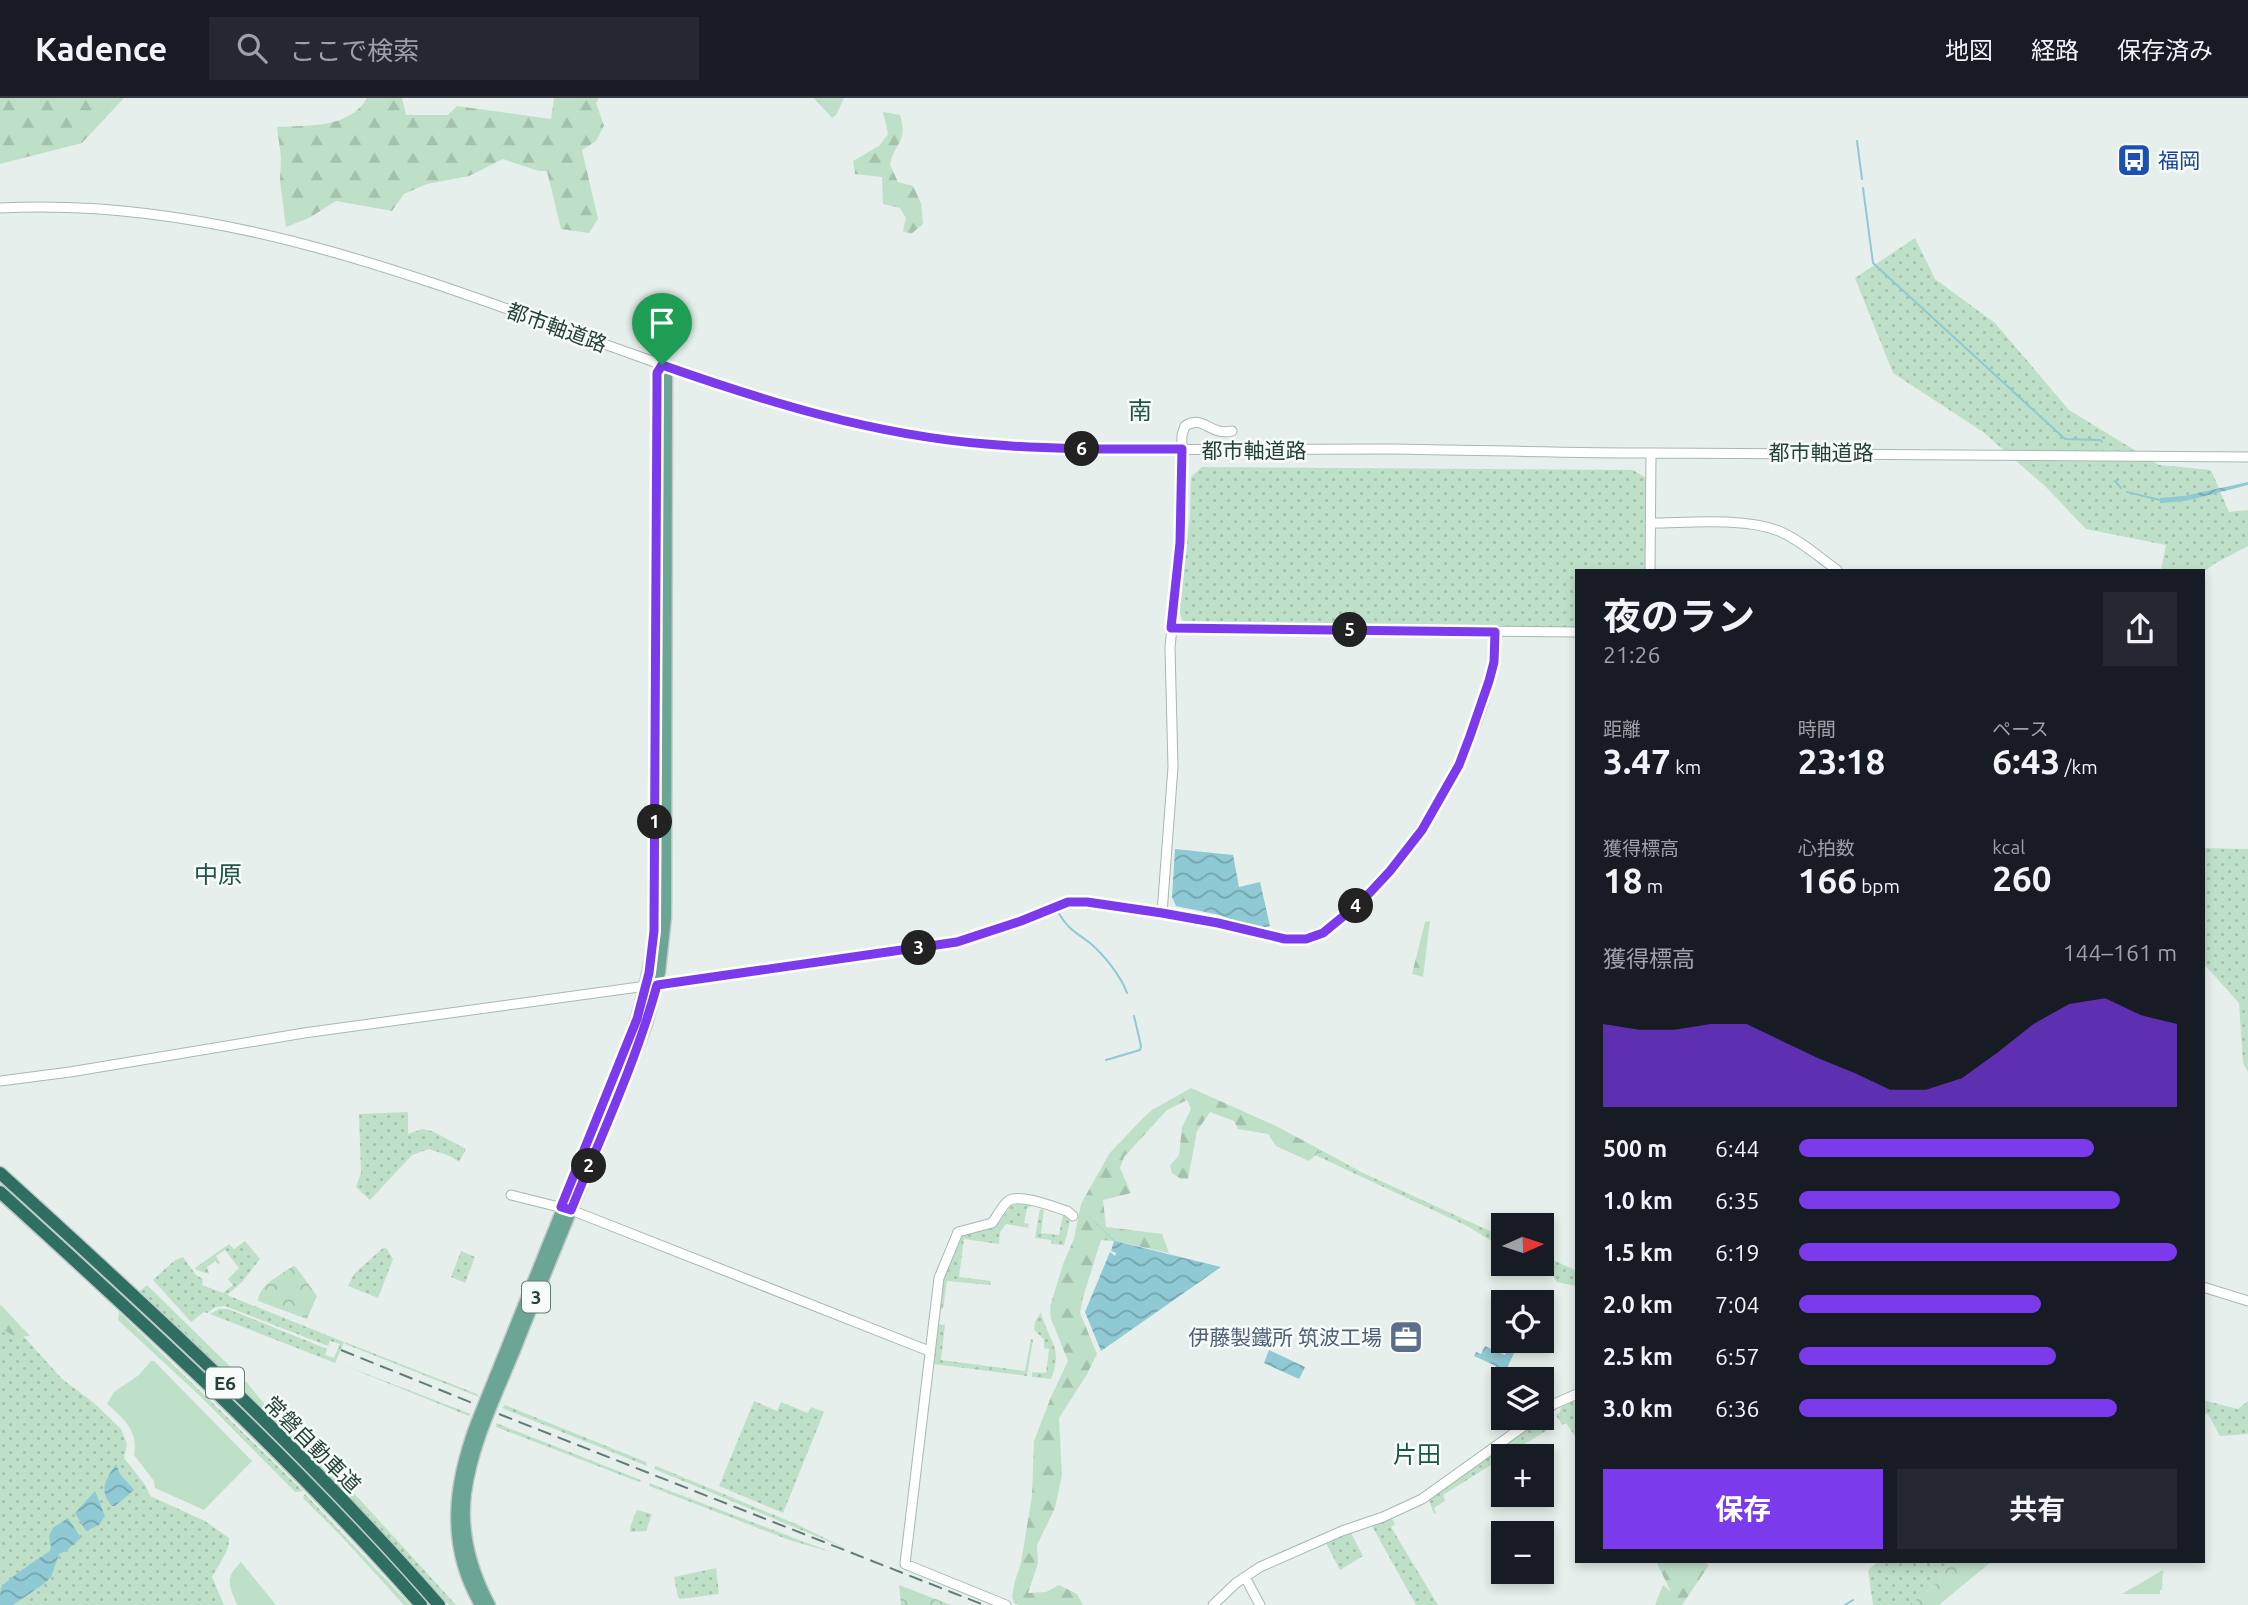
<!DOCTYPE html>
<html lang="ja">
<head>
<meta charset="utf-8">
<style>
  body { margin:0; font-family:Ubuntu,"Noto Sans JP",sans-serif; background:#242831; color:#f1f3f6; height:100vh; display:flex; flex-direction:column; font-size:26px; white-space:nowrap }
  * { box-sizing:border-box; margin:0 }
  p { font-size:23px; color:#9ea1a6 }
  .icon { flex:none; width:38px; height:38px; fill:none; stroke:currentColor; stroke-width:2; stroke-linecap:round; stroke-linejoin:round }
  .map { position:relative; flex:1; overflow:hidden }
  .drawer { position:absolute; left:1575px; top:471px; width:630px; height:994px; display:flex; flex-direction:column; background:#171b24; border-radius:0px; box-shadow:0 4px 10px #0003 }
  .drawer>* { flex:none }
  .needle { width:46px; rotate:87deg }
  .fabs { position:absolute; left:1491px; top:1115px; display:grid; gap:14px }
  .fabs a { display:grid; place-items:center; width:63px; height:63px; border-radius:0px; background:#171b24; box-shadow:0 4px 10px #0003; font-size:35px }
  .pin { position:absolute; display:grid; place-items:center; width:60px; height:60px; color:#fff; margin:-72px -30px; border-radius:50% 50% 50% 0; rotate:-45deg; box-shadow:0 0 7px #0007 }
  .pin .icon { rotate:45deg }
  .km { position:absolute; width:35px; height:35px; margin:-18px; border-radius:50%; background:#222; color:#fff; font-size:19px; line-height:35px; text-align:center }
  .round { display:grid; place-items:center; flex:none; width:74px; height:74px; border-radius:0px; background:#242831 }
  .headline { display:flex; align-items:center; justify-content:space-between; height:119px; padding:0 28px }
  h1 { font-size:38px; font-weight:700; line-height:52px }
  .stats { display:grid; grid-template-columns:repeat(3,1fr); gap:10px; height:119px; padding:7px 28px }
  .stats div { display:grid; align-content:center }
  .stats b { font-size:35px; font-weight:700 }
  .stats small { font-size:19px; font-weight:400 }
  .stats p { font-size:19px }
  .chart { height:196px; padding:14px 28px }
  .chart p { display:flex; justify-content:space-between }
  .chart svg { width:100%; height:126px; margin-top:7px; fill:#7c3aed; opacity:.7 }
  .cta { display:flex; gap:14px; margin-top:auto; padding:14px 28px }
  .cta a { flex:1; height:80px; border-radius:0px; background:#7c3aed; color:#fff; font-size:28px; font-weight:700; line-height:80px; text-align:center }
  .cta a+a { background:#242831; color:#f1f3f6 }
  ul { padding:0 28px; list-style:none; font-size:23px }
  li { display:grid; grid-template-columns:112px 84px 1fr; align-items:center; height:52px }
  li i { height:18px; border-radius:9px; background:#7c3aed }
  header { display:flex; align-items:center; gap:42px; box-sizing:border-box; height:98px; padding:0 35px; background:#171b24; border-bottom:2px solid #363941 }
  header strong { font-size:33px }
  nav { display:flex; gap:38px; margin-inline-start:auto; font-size:24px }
  .search { width:490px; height:63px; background:#242831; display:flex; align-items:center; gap:18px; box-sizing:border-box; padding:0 24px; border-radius:0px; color:#9ea1a6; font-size:26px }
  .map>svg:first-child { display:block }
  .grass { fill:url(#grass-dots) }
  .forest { fill:url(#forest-firs) }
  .park { fill:url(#park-crowns) }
  .pitch { fill:#bfe0c8 }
  .water { fill:url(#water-waves) }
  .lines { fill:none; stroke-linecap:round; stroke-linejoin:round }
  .stream { stroke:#8ec9d4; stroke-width:2 }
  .tertiary-casing { stroke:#a8b8b2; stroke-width:11 }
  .primary-casing { stroke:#c2cac8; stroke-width:13 }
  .motorway-casing { stroke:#c2cac8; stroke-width:15 }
  .tertiary { stroke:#fff; stroke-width:9 }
  .primary { stroke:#6aa596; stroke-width:10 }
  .motorway { stroke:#2f6f62; stroke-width:12 }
  .rail { stroke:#5f7d75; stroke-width:2; stroke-dasharray:14 7; stroke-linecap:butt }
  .route-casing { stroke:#fff; stroke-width:14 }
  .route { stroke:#7c3aed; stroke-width:9 }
  .labels { text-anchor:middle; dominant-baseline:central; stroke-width:5; stroke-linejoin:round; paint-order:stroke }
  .shield { fill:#f7fbf9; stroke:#637a73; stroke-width:2 }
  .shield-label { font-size:19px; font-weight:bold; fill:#24423a }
  .transit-label { font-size:21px; fill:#164399; stroke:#f7fbf9; text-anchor:start }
  .street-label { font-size:21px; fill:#24423a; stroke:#f7fbf9 }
  .service-label { font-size:21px; fill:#4e5e75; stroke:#f7fbf9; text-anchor:end }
  .quarter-label { font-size:24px; fill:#1f5548; stroke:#f7fbf9 }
</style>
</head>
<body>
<header>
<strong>Kadence</strong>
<div class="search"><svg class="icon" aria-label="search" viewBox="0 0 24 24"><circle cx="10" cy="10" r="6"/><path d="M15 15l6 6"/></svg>ここで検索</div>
<nav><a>地図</a><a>経路</a><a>保存済み</a></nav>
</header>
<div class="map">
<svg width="2248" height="1507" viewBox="0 0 2248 1507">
  <defs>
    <pattern id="grass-dots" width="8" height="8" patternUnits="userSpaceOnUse" patternTransform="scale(1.75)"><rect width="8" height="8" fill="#bfe0c8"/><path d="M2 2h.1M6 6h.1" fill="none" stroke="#a4c1ad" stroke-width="1.8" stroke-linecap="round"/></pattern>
    <pattern id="forest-firs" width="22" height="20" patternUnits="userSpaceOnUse" patternTransform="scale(1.75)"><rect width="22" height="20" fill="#bfe0c8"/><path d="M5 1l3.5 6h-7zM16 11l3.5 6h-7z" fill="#a4c1ad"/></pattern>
    <pattern id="park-crowns" width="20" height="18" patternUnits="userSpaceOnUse" patternTransform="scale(1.75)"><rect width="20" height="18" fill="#bfe0c8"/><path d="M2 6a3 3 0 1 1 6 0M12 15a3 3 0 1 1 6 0" fill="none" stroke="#a4c1ad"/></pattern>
    <pattern id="water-waves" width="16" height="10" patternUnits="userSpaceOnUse" patternTransform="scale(1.75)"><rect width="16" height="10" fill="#8ec9d4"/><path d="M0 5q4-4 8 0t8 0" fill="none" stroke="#74a5ad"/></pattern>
  </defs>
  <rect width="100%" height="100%" fill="#e6efeb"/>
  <path class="grass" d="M 1915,140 L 1935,181 L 1995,225 L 2069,312 L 2159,367 L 2211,372 L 2229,414 L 2248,412 L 2248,448 L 2214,466 L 2203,475 L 2203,472 L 2161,472 L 2166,447 L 2086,431 L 2045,388 L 1983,334 L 1893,275 L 1855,180 Z
    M 1202,369 L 1633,372 L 1646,380 L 1646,472 L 1577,472 L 1577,530 L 1191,527 L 1182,522 L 1178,508 L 1190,419 L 1191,379 Z
    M 2203,750 L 2248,751 L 2248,974 L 2243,965 L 2239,905 L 2203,865 Z
    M 408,1014 L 408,1036 L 422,1031 L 432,1033 L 466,1051 L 459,1064 L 450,1058 L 429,1051 L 412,1057 L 370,1102 L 356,1089 L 361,1075 L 359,1016 Z
    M 1321,1052 L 1361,1074 L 1503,1139 L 1503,1150 L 1467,1128 L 1315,1057 Z
    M 1020,1102 L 1030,1106 L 1032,1108 L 1027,1110 L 1024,1125 L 1029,1126 L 1028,1130 L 1006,1126 L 1000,1134 L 999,1146 L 964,1141 L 959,1179 L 991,1183 L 990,1187 L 947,1183 L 943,1211 L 939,1211 L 942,1181 L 958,1139 C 969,1133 981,1135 992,1130 C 1005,1123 1005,1109 1020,1102 Z
    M 1040,1111 L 1044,1112 L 1041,1135 L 1059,1137 L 1063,1116 L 1070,1124 L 1064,1147 L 1051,1146 L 1051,1142 L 1035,1140 Z
    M 245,1143 L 260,1161 L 242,1184 L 227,1197 L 344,1244 L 335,1265 L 210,1216 L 219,1211 L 228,1211 L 327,1251 L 325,1257 L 334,1260 L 340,1246 L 330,1243 L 328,1248 L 225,1208 L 216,1209 L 207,1215 L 204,1214 L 191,1224 L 153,1182 L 175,1162 L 183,1159 L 196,1177 L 203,1181 L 202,1187 L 223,1195 L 233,1187 L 228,1181 L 239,1170 L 225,1152 L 216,1158 L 220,1165 L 218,1166 L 215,1163 L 207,1169 L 209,1176 L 197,1172 L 195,1170 L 229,1146 L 234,1151 Z
    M 383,1150 L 386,1150 L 393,1161 L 378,1200 L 348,1188 L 354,1176 Z
    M 461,1153 L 475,1159 L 465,1185 L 451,1179 Z
    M 1542,1157 L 1577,1173 L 1577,1188 L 1557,1184 L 1548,1172 L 1531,1166 L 1542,1166 Z
    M 147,1187 L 249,1287 L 265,1307 L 303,1346 L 324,1363 L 322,1370 L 236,1284 L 140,1193 Z
    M 0,1212 L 62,1281 L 94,1305 L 121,1331 L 127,1346 L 124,1360 L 146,1388 L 150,1398 L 205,1423 L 229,1440 C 230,1453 218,1467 212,1479 L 224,1507 L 0,1507 Z
    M 119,1214 L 303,1393 L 295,1394 L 200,1298 L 118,1222 Z
    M 1041,1214 C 1048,1244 1064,1248 1051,1281 L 1032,1279 L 1032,1274 L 1046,1275 L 1049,1251 L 1044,1250 L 1044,1241 L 1034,1232 L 1035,1224 Z
    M 937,1226 L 945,1227 L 941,1262 L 1025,1273 L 1031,1241 L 1033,1242 L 1027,1278 L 933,1266 Z
    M 345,1244 L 477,1296 L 479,1299 L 345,1246 Z
    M 338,1265 L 471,1316 L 469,1318 Z
    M 1577,1302 L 1577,1341 L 1566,1325 L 1562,1327 L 1556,1317 L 1560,1314 L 1561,1309 Z
    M 2203,1302 L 2238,1311 L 2248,1303 L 2248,1336 L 2220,1338 L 2208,1316 L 2203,1316 Z
    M 754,1303 L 777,1313 L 781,1304 L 808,1315 L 811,1309 L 824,1314 L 783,1415 L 719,1388 Z
    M 505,1307 L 646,1364 L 647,1368 L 502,1310 Z
    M 1541,1321 L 1544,1325 L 1547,1323 L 1552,1329 L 1443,1397 L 1445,1403 L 1434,1410 L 1436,1415 L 1434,1416 L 1429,1402 Z
    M 496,1325 L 641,1382 L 639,1384 L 496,1329 Z
    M 656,1368 L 796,1426 L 847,1451 L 654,1371 Z
    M 331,1370 L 456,1507 L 449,1507 L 327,1374 Z
    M 649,1385 L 831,1454 L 789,1442 L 649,1388 Z
    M 305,1396 L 410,1507 L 404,1507 L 340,1437 L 303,1400 Z
    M 637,1412 L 652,1416 L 646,1433 L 630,1434 L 630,1429 Z
    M 1392,1421 L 1395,1426 L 1391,1429 L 1438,1507 L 1416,1507 L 1372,1428 Z
    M 1351,1435 L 1363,1458 L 1340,1472 L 1326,1445 Z
    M 1879,1463 L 1952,1463 L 1937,1485 L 1909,1507 L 1873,1507 L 1868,1472 Z
    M 716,1470 L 719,1496 L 680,1501 L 678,1499 L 674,1479 Z"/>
  <path class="forest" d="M 0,0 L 124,0 L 82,45 L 0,66 Z
    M 367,0 L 402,0 L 406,17 L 448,17 L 457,8 L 551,21 L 554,0 L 599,0 L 596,5 L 604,28 L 596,43 L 582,52 L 598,121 L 589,135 L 561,131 L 547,73 L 539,73 L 503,61 L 469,78 L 427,86 L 404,96 L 392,113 L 336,103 L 309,120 L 286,129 L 280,83 L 281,59 L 277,29 C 309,27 349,31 367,0 Z
    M 814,0 L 844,0 L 836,17 L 832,20 Z
    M 883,14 L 900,17 C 909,44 894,45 890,67 L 898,84 L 913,88 L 921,105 L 923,126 L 911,136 L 903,133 L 906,120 L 900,110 L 883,106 L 882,79 L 855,76 L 853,63 L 879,48 L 888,36 Z
    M 1430,823 L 1423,879 L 1412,876 L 1425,824 Z
    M 1191,990 L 1276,1028 L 1321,1052 L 1309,1063 L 1276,1048 L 1268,1036 L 1238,1031 L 1234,1023 L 1210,1014 L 1197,1033 L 1188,1081 L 1181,1081 L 1172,1075 L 1170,1068 L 1179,1057 L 1182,1029 L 1191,1011 L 1187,1002 L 1167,1012 L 1124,1059 L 1120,1070 L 1131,1095 L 1103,1102 L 1106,1129 L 1162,1136 L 1169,1155 L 1115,1143 L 1101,1142 L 1083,1199 L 1080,1215 L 1097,1256 L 1086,1278 L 1059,1320 L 1062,1377 L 1055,1410 L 1037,1447 L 1038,1465 L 1028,1495 L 1046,1494 L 1059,1487 L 1077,1496 L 1083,1507 L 1019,1507 L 1014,1505 L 1012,1498 L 1015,1483 L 1021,1465 L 1032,1398 L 1034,1343 L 1051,1299 L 1068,1263 L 1051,1221 L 1050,1209 L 1063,1166 L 1074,1141 L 1081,1106 L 1109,1056 L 1142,1021 L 1152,1012 Z
    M 0,1207 L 2,1208 L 30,1238 L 16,1239 L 0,1230 Z
    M 1656,1463 L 1702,1463 L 1709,1467 L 1682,1507 L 1655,1507 L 1663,1487 L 1671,1494 Z"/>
  <path class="park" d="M 293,1168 L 296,1169 L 317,1198 L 307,1221 L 258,1203 C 259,1186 280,1178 293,1168 Z
    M 1952,1463 L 1992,1463 L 1939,1507 L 1909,1507 L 1937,1485 Z
    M 899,1487 L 951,1507 L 901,1507 Z"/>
  <path class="pitch" d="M 151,1263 L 154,1263 L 252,1363 L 204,1412 L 155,1390 L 154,1383 L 134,1357 C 139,1333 123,1320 107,1306 L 114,1294 L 139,1277 Z
    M 241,1464 L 276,1507 L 237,1507 C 229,1486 224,1481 241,1464 Z
    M 2163,1472 L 2162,1492 L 2160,1492 L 2160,1496 L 2122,1496 Z"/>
  <path class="water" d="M 2248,384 L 2248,387 L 2185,403 L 2160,405 L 2160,400 L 2184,398 Z
    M 1175,751 L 1233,757 L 1239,789 L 1260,784 L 1270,828 L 1266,829 L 1266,831 L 1239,825 L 1220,817 L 1176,808 L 1172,799 Z
    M 1081,1111 L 1115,1143 L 1221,1169 L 1101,1253 L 1085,1214 L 1110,1154 L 1115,1158 L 1116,1155 L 1111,1153 L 1114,1143 Z
    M 1485,1248 L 1505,1257 L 1508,1250 L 1515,1253 L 1502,1281 L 1492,1277 L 1496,1268 L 1474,1258 L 1476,1254 L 1481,1256 Z
    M 1269,1252 L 1305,1269 L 1299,1281 L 1264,1265 Z
    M 116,1366 L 120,1376 L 134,1392 L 115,1408 L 112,1408 C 98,1392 106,1381 116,1366 Z
    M 95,1393 L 105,1418 L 99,1427 L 86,1433 L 75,1415 Z
    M 68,1420 L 81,1440 L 66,1453 L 59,1456 L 51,1479 L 45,1485 L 13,1507 L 0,1507 C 0,1502 0,1494 1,1490 C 3,1484 42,1458 50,1453 L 51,1449 L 49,1438 L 53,1430 Z"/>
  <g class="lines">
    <path class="stream" d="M 1857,43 L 1862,81
      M 1863,90 L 1873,165 L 2065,341 L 2100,342 L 2102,344
      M 2115,383 L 2121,390
      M 2127,394 L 2160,402
      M 1058,814 C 1069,832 1074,833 1090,845 C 1104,857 1121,878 1127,895
      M 1106,962 L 1140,952 L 1141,948 L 1134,918
      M 1845,1507 L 1853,1502"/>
    <g class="tertiary-casing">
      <path id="tertiary" d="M 0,110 C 221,98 428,183 632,256 C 686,275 740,296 795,311 C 839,323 884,332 930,339 C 998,350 1067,351 1136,351 C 1220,352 1304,351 1388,351 C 1476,352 1564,355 1652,355 C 1850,355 2049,356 2248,359
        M 1650,425 C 1688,425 1744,419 1779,433 C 1800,442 1819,459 1837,472
        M 1650,472 L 1651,355
        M 1171,530 L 1577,534
        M 1162,815 L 1173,669 L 1170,550 L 1180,445 L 1182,337 L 1185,328 C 1204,316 1209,338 1232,333
        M 0,983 L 70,974 L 304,935 L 931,849 L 957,844 L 1021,823 L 1062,806 L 1074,804 L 1162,815 L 1218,825 L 1285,841 C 1321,844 1346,819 1370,794 C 1429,732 1495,622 1495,534
        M 511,1097 L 571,1112 L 929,1253
        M 2203,1189 L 2248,1203
        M 1542,1315 L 1554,1306 L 1577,1296
        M 1245,1479 L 1260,1507
        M 1006,1507 L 905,1466 L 939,1180 L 958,1134 L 992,1125 C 997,1119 1002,1108 1008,1103 C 1020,1095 1054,1109 1067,1113 L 1073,1118
        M 1213,1507 L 1236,1485 L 1260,1469 L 1342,1433 L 1383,1419 L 1422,1401 L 1535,1320"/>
    </g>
    <g class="primary-casing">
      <path id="primary" d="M 480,1507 C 445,1447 453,1386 476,1325 L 625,954 C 640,913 649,876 654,833 L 657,287 L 657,275 L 662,267
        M 490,1507 C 472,1473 461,1434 466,1395 C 473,1343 499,1293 518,1245 C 560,1138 606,1033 647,926 L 660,874 L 666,819 L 667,279 L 662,267"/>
    </g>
    <g class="motorway-casing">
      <path id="motorway" d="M 0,1075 C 152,1213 304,1352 439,1507
        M 0,1094 C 145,1226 291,1359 421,1507"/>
    </g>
    <use href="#tertiary" class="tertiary"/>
    <use href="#primary" class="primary"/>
    <use href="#motorway" class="motorway"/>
    <path class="rail" d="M 341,1252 L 475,1306
      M 499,1316 L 984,1507"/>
  </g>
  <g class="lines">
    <g class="route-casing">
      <path id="route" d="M 662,267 C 767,304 874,337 986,346 C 1051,352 1117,351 1182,351 L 1180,445 L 1171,530 L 1495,534 L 1494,564 L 1489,583 L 1470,638 L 1459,667 L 1422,732 L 1390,773 L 1363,802 L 1323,835 L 1306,841 L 1285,841 L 1218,825 L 1162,815 L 1087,804 L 1068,804 L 1021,823 L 957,844 L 657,887 C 636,964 601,1038 571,1112 L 561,1109 L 637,921 L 649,875 L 654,833 L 657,287 L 657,275 Z"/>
    </g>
    <use href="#route" class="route"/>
  </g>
  <defs>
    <g id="bus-square" transform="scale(1.75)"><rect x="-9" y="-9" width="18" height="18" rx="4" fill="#1a4fb4" stroke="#f7fbf9"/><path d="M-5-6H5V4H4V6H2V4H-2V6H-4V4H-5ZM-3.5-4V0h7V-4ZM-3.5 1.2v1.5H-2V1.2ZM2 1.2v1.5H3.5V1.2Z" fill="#fff"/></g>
    <g id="office-square" transform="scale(1.75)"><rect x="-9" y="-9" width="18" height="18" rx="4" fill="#5c6f8a" stroke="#f7fbf9"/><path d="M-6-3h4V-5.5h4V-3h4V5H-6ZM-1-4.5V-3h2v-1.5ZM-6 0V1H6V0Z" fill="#fff"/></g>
  </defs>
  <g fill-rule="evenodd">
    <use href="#bus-square" x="2134" y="62"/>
    <use href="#office-square" x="1406" y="1239"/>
  </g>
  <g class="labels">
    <g class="shield">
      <rect x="522" y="1183.5" width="28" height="31" rx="5"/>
      <rect x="206" y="1269.5" width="38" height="31" rx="5"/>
    </g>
    <g class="shield-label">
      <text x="536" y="1199">3</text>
      <text x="225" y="1285">E6</text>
    </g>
    <g class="transit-label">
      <text x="2158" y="62">福岡</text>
    </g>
    <g class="street-label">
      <text transform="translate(557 229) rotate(20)">都市軸道路</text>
      <text x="1254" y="352">都市軸道路</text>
      <text x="1821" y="354">都市軸道路</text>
      <text transform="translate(313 1346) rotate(45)">常磐自動車道</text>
    </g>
    <g class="service-label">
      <text x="1382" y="1239">伊藤製鐵所 筑波工場</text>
    </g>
    <g class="quarter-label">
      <text x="1140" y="312">南</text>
      <text x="218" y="776">中原</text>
      <text x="1417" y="1356">片田</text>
    </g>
  </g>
</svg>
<div class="fabs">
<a><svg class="needle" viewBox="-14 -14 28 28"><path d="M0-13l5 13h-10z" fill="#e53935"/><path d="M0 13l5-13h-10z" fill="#9ea1a6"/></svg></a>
<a><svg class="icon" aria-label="locate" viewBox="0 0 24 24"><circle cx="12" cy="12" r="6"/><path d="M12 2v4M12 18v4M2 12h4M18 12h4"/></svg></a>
<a><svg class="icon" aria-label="layers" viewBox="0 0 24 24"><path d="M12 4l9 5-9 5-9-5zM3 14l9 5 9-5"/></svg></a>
<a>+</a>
<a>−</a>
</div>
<div class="pin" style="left:662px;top:267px;background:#1e9e55"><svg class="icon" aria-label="arrive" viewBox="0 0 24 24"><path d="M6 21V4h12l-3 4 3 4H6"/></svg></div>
<b class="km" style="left:655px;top:724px">1</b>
<b class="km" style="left:589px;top:1068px">2</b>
<b class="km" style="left:919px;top:850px">3</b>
<b class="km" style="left:1356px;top:808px">4</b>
<b class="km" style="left:1350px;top:532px">5</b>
<b class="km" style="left:1082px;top:351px">6</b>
<section class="drawer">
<div class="headline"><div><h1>夜のラン</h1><p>21:26</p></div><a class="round"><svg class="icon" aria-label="share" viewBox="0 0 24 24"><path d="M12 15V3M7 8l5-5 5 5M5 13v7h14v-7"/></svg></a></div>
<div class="stats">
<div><p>距離</p><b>3.47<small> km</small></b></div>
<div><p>時間</p><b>23:18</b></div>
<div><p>ペース</p><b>6:43<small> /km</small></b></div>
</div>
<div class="stats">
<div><p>獲得標高</p><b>18<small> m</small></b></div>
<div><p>心拍数</p><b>166<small> bpm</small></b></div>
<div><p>kcal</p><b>260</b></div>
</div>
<div class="chart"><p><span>獲得標高</span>144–161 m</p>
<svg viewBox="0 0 160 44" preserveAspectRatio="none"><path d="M0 44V15L10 17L20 17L30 15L40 15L50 21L60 27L70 32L80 38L90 38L100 34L110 25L120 15L130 8L140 6L150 12L160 15V44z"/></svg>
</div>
<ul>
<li><b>500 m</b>6:44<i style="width:78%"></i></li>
<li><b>1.0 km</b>6:35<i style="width:85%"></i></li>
<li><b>1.5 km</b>6:19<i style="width:100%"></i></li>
<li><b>2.0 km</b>7:04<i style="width:64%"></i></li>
<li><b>2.5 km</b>6:57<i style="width:68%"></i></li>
<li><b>3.0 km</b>6:36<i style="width:84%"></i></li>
</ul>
<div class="cta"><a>保存</a><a>共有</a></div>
</section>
</div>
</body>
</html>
